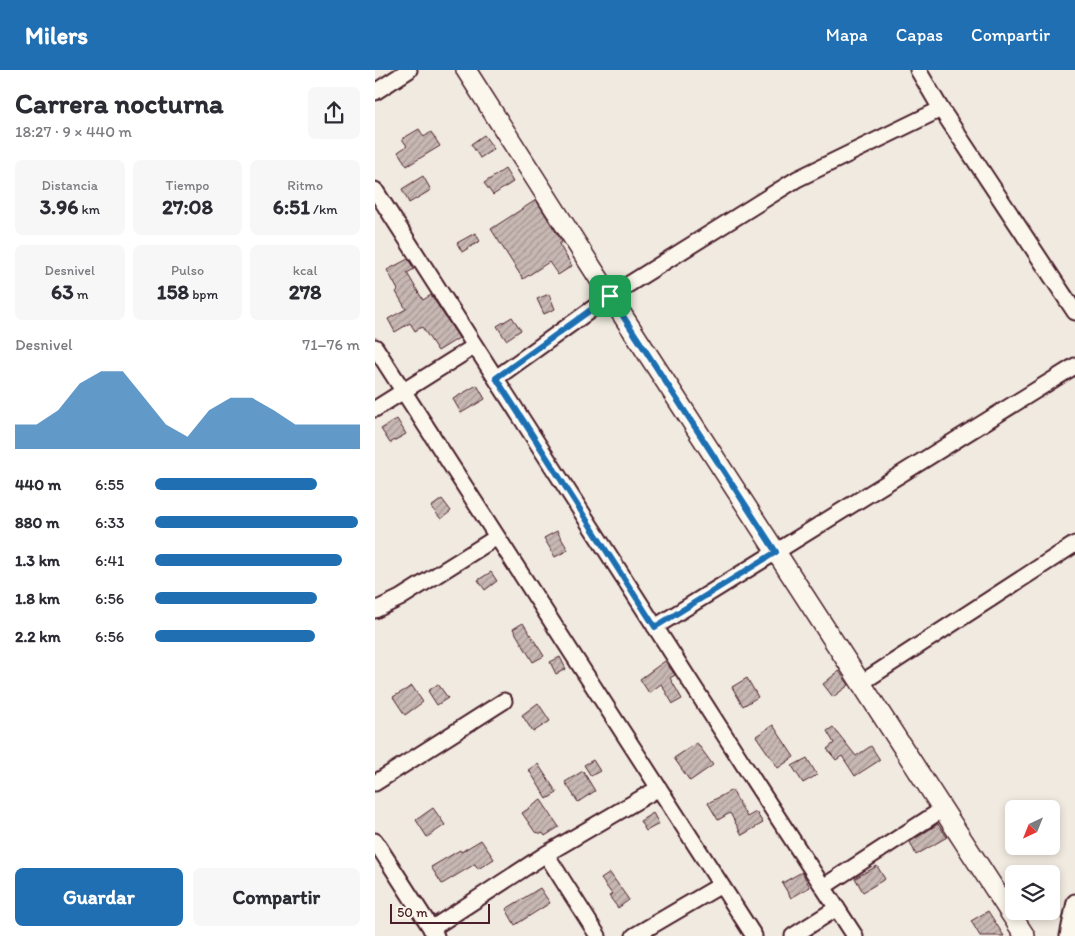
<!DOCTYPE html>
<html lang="es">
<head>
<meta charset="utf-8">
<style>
  body { margin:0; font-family:Itim,sans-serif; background:#f7f7f7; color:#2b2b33; height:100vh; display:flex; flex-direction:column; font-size:19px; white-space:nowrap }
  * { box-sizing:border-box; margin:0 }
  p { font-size:16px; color:#7c7c81 }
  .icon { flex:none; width:28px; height:28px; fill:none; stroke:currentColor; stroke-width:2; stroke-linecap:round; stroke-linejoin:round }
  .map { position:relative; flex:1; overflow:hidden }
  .panel { display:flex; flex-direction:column; background:#fff; width:375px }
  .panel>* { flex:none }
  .needle { width:32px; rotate:223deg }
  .fabs { position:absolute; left:630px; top:730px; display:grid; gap:10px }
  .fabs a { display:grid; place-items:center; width:55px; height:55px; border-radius:8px; background:#fff; box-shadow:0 2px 8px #0003; font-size:25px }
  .scale { position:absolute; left:15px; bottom:12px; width:100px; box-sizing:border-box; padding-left:5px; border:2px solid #4a1f2b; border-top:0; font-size:14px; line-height:18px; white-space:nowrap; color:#4a1f2b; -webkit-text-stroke:4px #fbf7ec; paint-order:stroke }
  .pin { position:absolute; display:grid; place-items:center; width:42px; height:42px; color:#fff; margin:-21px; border-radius:10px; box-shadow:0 2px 8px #0006 }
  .round { display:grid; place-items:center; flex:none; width:52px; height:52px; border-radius:8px; background:#f7f7f7 }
  .head { display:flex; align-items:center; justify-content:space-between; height:85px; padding:0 15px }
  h1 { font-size:28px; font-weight:700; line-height:38px }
  .figures { display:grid; grid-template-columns:repeat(3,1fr); gap:8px; height:85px; padding:5px 15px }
  .figures div { display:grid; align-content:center; border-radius:8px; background:#f7f7f7; text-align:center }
  .figures b { font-size:21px; font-weight:700 }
  .figures small { font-size:14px; font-weight:400 }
  .figures p { font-size:14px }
  .chart { height:140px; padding:10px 15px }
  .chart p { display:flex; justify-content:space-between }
  .chart svg { width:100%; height:90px; margin-top:5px; fill:#1f6fb2; opacity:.7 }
  .action { display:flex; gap:10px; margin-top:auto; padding:10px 15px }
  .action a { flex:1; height:58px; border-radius:8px; background:#1f6fb2; color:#fff; font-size:20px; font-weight:700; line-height:58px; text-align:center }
  .action a+a { background:#f7f7f7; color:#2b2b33 }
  ul { padding:0 15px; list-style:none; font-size:16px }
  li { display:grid; grid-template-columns:80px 60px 1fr; align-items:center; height:38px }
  li i { height:12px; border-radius:6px; background:#1f6fb2 }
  header { display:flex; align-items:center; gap:30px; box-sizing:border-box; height:70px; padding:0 25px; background:#1f6fb2; color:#fff }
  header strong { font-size:24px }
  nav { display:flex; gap:28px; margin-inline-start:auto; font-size:18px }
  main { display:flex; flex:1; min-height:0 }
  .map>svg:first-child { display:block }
  .building { fill:url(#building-hatch); stroke:#4a1f2b }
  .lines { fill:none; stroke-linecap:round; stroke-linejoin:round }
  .minor-casing { stroke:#4a1f2b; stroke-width:19 }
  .tertiary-casing { stroke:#4a1f2b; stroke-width:22 }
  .minor { stroke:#fbf7ec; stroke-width:15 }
  .tertiary { stroke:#fbf7ec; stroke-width:19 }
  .route-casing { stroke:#fff; stroke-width:10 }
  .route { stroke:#1f6fb2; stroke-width:6 }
</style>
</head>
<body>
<header>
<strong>Milers</strong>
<nav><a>Mapa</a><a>Capas</a><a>Compartir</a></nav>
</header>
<main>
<section class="panel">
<div class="head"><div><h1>Carrera nocturna</h1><p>18:27 · 9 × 440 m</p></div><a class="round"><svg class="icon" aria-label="share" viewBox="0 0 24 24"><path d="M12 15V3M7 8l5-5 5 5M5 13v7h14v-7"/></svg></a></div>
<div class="figures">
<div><p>Distancia</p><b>3.96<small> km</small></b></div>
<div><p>Tiempo</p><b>27:08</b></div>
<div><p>Ritmo</p><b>6:51<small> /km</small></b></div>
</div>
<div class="figures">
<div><p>Desnivel</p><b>63<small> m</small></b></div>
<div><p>Pulso</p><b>158<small> bpm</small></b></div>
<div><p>kcal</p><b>278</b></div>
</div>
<div class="chart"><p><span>Desnivel</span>71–76 m</p>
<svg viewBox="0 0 160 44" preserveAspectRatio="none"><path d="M0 44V32L10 32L20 25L30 12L40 6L50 6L60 19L70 32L80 38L90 25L100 19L110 19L120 25L130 32L140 32L150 32L160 32V44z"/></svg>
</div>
<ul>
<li><b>440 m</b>6:55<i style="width:79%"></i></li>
<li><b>880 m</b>6:33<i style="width:99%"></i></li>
<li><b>1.3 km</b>6:41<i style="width:91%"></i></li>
<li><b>1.8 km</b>6:56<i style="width:79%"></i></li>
<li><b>2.2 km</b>6:56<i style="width:78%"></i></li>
</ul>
<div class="action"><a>Guardar</a><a>Compartir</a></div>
</section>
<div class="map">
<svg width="700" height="866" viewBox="0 0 700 866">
  <defs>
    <pattern id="building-hatch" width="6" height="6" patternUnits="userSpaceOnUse" patternTransform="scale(1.25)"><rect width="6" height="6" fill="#c8b8b3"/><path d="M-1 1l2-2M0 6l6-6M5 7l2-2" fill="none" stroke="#a49592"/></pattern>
  </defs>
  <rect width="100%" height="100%" fill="#f0eae0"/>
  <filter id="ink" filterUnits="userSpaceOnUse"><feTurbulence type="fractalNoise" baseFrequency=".02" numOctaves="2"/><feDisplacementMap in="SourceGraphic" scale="10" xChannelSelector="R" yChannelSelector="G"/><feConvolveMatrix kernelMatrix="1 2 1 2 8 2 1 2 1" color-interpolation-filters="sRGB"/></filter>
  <g filter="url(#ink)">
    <path class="building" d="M 44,59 L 49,67 L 56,62 L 65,76 L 32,96 L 23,82 L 32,76 L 27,69 Z
      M 109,65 L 119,79 L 105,88 L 96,74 Z
      M 130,99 L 138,112 L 118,125 L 109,113 Z
      M 48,106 L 56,120 L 34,133 L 27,119 Z
      M 161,130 L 187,172 L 184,174 L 197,196 L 183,205 L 174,192 L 148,209 L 116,159 Z
      M 100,163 L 105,171 L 87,182 L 82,173 Z
      M 33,189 L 39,199 L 32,203 L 48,230 L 56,225 L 84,268 L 63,281 L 47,257 L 40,261 L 35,253 L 20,262 L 13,249 L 31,239 L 21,222 L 23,220 L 12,200 Z
      M 174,224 L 180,239 L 169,244 L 162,229 Z
      M 137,247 L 146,260 L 131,270 L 122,256 Z
      M 102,315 L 110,329 L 86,343 L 78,329 Z
      M 22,349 L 31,364 L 15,373 L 6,359 Z
      M 67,429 L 76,441 L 66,449 L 56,437 Z
      M 182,461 L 193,480 L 180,487 L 169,468 Z
      M 116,502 L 122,511 L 110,520 L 103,510 Z
      M 148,553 L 169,586 L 158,592 L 138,559 Z
      M 185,587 L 191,599 L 181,604 L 175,592 Z
      M 290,591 L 300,605 L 295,608 L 307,629 L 298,634 L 286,614 L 274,623 L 265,609 Z
      M 464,601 L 474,615 L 458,627 L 448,614 Z
      M 372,608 L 383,627 L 368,636 L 357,617 Z
      M 63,614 L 73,628 L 62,635 L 53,621 Z
      M 37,616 L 48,632 L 30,645 L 18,627 Z
      M 163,633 L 175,651 L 158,662 L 147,645 Z
      M 398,655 L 419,687 L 403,698 L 381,666 Z
      M 458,657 L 481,686 L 496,676 L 505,690 L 480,706 L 467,686 L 461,690 L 452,679 L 459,673 L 452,661 Z
      M 322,673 L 338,695 L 315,711 L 299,688 Z
      M 432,688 L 442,705 L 428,713 L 417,696 Z
      M 218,690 L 225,701 L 216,706 L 209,695 Z
      M 163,694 L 182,723 L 172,729 L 154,700 Z
      M 208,701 L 220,721 L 203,732 L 190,712 Z
      M 357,720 L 372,747 L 381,742 L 388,753 L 367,765 L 355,743 L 343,750 L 333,733 Z
      M 166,730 L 184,757 L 170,766 L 169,764 L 160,762 L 147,743 Z
      M 58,738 L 70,755 L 52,767 L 41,750 Z
      M 278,743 L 284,754 L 271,761 L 265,751 Z
      M 563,754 L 572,767 L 541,785 L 535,772 Z
      M 106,770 L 119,789 L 103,799 L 100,794 L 67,814 L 56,797 L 85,780 L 86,782 Z
      M 502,796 L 510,809 L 488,822 L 480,808 Z
      M 427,802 L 435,817 L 416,828 L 407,813 Z
      M 235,803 L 254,830 L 243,838 L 234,826 L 237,824 L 226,809 Z
      M 165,818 L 175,833 L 140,855 L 131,839 Z
      M 613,841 L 629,866 L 605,866 L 596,851 Z"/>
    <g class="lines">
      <g class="minor-casing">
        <path id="minor" d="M 543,0 L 566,39 L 700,242
          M 0,22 L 34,0
          M 0,120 L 381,714 L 480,866
          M 0,277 L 379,866
          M 121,308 L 235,226 L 422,109 L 566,39
          M 0,339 L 100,276
          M 0,540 L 25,528 L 122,467
          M 280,557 L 700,296
          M 486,613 L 700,474
          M 0,713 L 129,631
          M 0,771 L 61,866
          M 171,784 L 223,866
          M 448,817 L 568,739
          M 56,859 L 171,784 L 284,718
          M 259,866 L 346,815
          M 418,866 L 462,838
          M 693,866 L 700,832"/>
      </g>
      <g class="tertiary-casing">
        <path id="tertiary" d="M 91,0 L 235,226 L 650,866"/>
      </g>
      <use href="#minor" class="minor"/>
      <use href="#tertiary" class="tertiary"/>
    </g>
  </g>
  <g class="lines" filter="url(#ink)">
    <g class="route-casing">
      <path id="route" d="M 235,226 L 401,482 L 280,557 L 121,308 Z"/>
    </g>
    <use href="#route" class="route"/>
  </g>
</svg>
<div class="fabs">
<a><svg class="needle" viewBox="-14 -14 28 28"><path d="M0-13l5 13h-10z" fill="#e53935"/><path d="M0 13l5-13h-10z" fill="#7c7c81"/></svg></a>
<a><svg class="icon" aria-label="layers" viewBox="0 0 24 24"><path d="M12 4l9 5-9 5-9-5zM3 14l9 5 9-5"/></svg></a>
</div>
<div class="scale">50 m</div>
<div class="pin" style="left:235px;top:226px;background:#1e9e55"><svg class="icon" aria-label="arrive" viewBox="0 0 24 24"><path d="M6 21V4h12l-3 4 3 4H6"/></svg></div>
</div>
</main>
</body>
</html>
